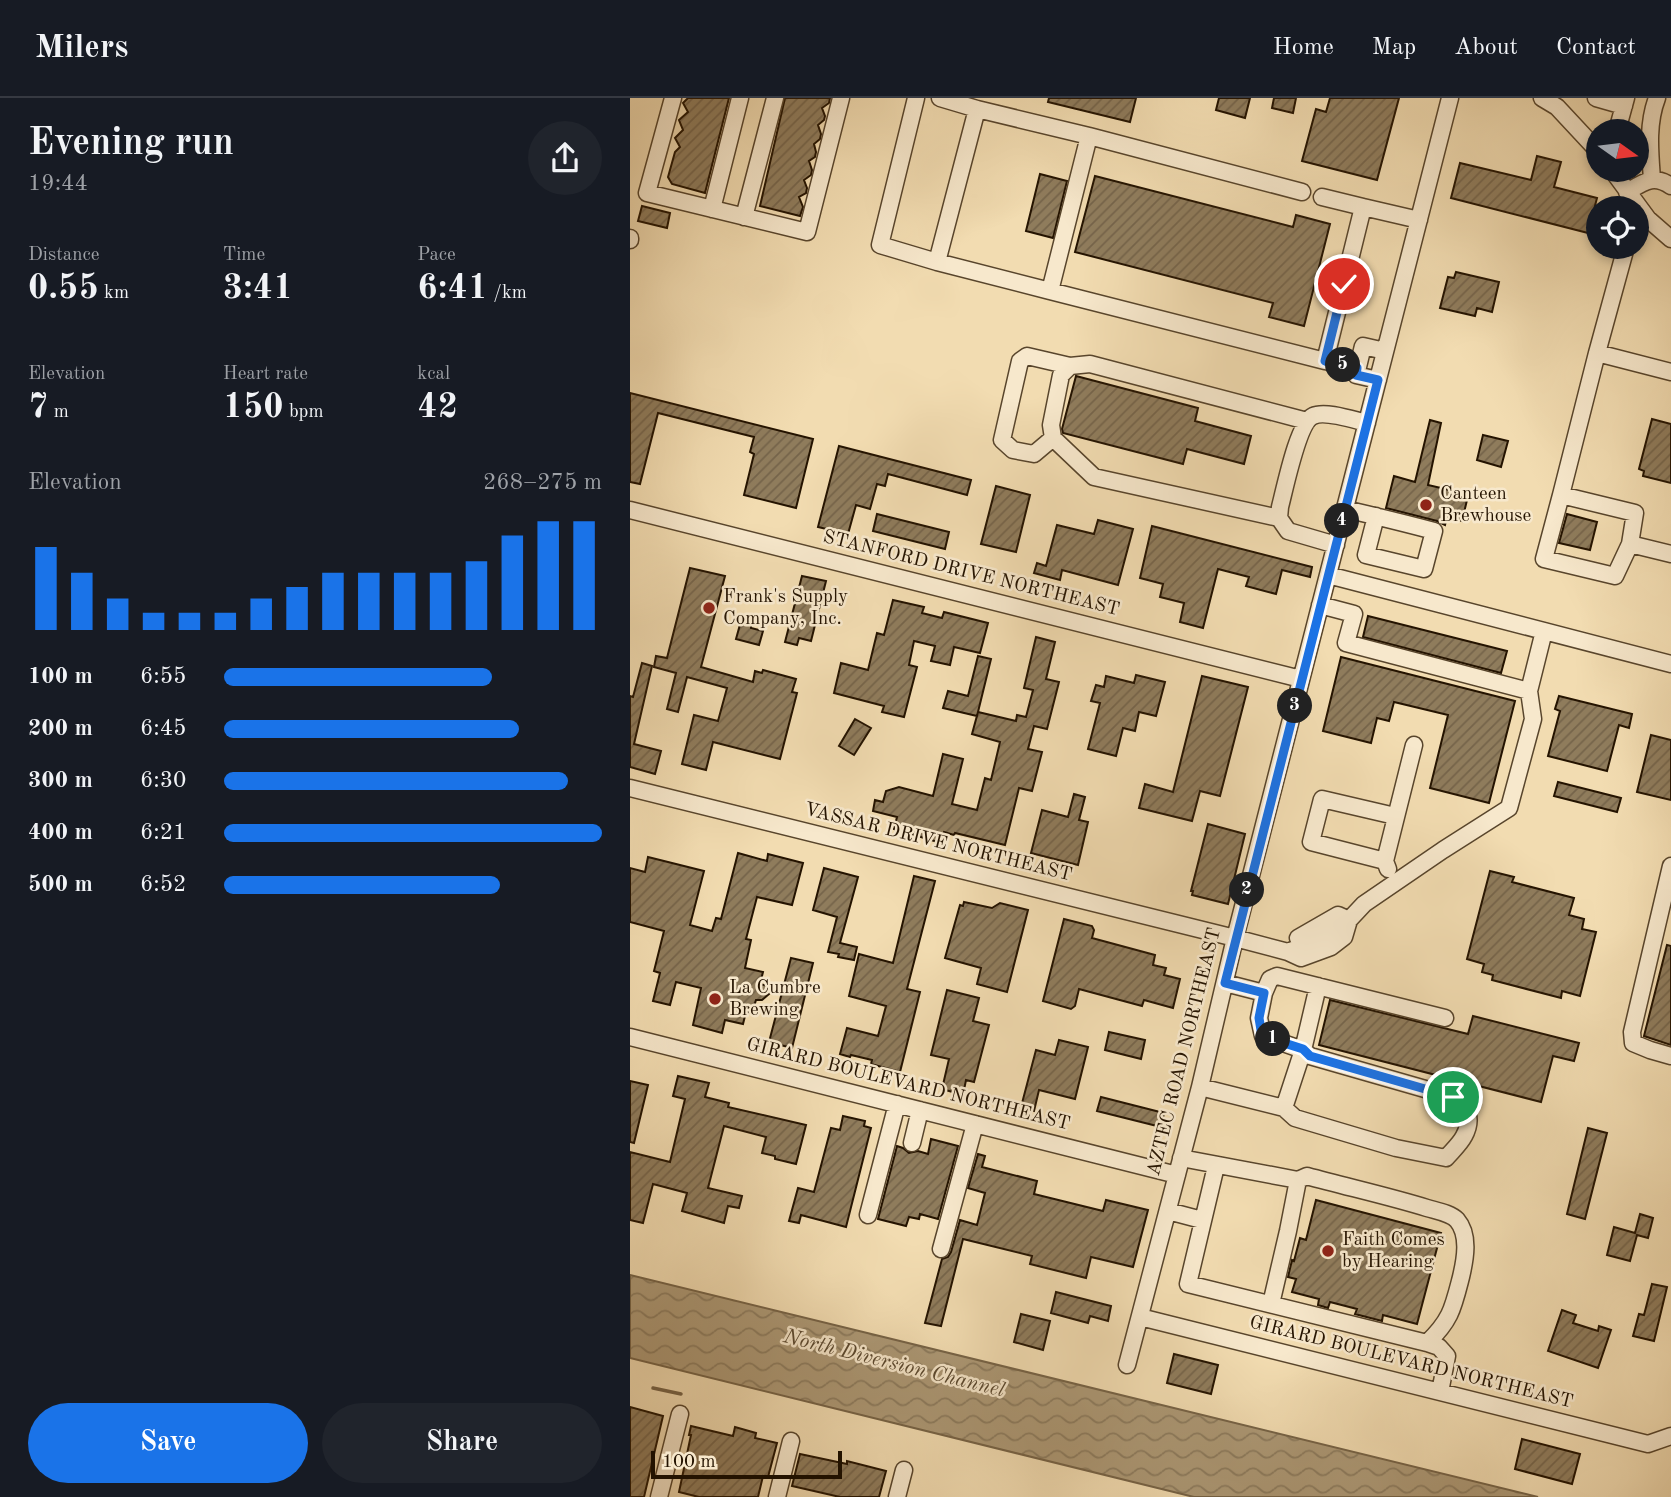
<!DOCTYPE html>
<html lang="en">
<head>
<meta charset="utf-8">
<style>
  body { margin:0; font-family:"Old Standard TT",serif; background:#20242c; color:#f1f3f6; height:100vh; display:flex; flex-direction:column; font-size:26px; white-space:nowrap }
  * { box-sizing:border-box; margin:0 }
  p { font-size:23px; color:#9ea1a6 }
  .icon { flex:none; width:38px; height:38px; fill:none; stroke:currentColor; stroke-width:2; stroke-linecap:round; stroke-linejoin:round }
  .map { position:relative; flex:1; overflow:hidden }
  .drawer { display:flex; flex-direction:column; background:#171b24; width:630px }
  .drawer>* { flex:none }
  .needle { width:46px; rotate:104deg }
  .tools { position:absolute; left:956px; top:21px; display:grid; gap:14px }
  .tools a { display:grid; place-items:center; width:63px; height:63px; border-radius:50%; background:#171b24; box-shadow:0 4px 10px #0003; font-size:35px }
  .scale { position:absolute; left:21px; bottom:18px; width:191px; box-sizing:border-box; padding-left:7px; border:4px solid #241300; border-top:0; font-size:19px; line-height:24px; white-space:nowrap; color:#241300; -webkit-text-stroke:5px #f7e8cc; paint-order:stroke }
  .pin { position:absolute; display:grid; place-items:center; width:60px; height:60px; color:#fff; margin:-30px; border:4px solid #fff; border-radius:50%; box-shadow:0 2px 7px #0007 }
  .km { position:absolute; width:35px; height:35px; margin:-18px; border-radius:50%; background:#222; color:#fff; font-size:19px; line-height:35px; text-align:center }
  .round { display:grid; place-items:center; flex:none; width:74px; height:74px; border-radius:37px; background:#20242c }
  .head { display:flex; align-items:center; justify-content:space-between; height:119px; padding:0 28px }
  h1 { font-size:38px; font-weight:700; line-height:52px }
  .metrics { display:grid; grid-template-columns:repeat(3,1fr); gap:10px; height:119px; padding:7px 28px }
  .metrics div { display:grid; align-content:center }
  .metrics b { font-size:35px; font-weight:700 }
  .metrics small { font-size:19px; font-weight:400 }
  .metrics p { font-size:19px }
  .chart { height:196px; padding:14px 28px }
  .chart p { display:flex; justify-content:space-between }
  .chart svg { width:100%; height:126px; margin-top:7px; stroke:#1a73e8; stroke-width:6 }
  .button { display:flex; gap:14px; margin-top:auto; padding:14px 28px }
  .button a { flex:1; height:80px; border-radius:42px; background:#1a73e8; color:#fff; font-size:28px; font-weight:700; line-height:80px; text-align:center }
  .button a+a { background:#20242c; color:#f1f3f6 }
  ul { padding:0 28px; list-style:none; font-size:23px }
  li { display:grid; grid-template-columns:112px 84px 1fr; align-items:center; height:52px }
  li i { height:18px; border-radius:9px; background:#1a73e8 }
  header { display:flex; align-items:center; gap:42px; box-sizing:border-box; height:98px; padding:0 35px; background:#171b24; border-bottom:2px solid #363941 }
  header strong { font-size:33px }
  nav { display:flex; gap:38px; margin-inline-start:auto; font-size:24px }
  main { display:flex; flex:1; min-height:0 }
  .map>svg:first-child { display:block }
  .water { fill:url(#water-waves); stroke:#766346; stroke-width:2 }
  .lines { fill:none; stroke-linecap:round; stroke-linejoin:round }
  .stream { stroke:#766346; stroke-width:3.5 }
  .building { fill:url(#building-hatch); stroke:#241300; stroke-width:2 }
  .minor-casing { stroke:#58452c; stroke-width:19 }
  .minor { stroke:#f7e8cc; stroke-width:16 }
  .route-casing { stroke:#fff; stroke-width:14 }
  .route { stroke:#1a73e8; stroke-width:9 }
  .poi-dot { fill:#8f2418; stroke:#f7e8cc; stroke-width:2.5 }
  .labels { text-anchor:middle; dominant-baseline:central; stroke-width:5; stroke-linejoin:round; paint-order:stroke }
  .poi-label { font-size:19px; fill:#241300; stroke:#f7e8cc; text-anchor:start }
  .street-label { font-size:19px; fill:#241300; stroke:#f7e8cc }
  .water-label { font-size:21px; font-style:italic; fill:#5a482f; stroke:#f7e8cc }
</style>
</head>
<body>
<header>
<strong>Milers</strong>
<nav><a>Home</a><a>Map</a><a>About</a><a>Contact</a></nav>
</header>
<main>
<section class="drawer">
<div class="head"><div><h1>Evening run</h1><p>19:44</p></div><a class="round"><svg class="icon" aria-label="share" viewBox="0 0 24 24"><path d="M12 15V3M7 8l5-5 5 5M5 13v7h14v-7"/></svg></a></div>
<div class="metrics">
<div><p>Distance</p><b>0.55<small> km</small></b></div>
<div><p>Time</p><b>3:41</b></div>
<div><p>Pace</p><b>6:41<small> /km</small></b></div>
</div>
<div class="metrics">
<div><p>Elevation</p><b>7<small> m</small></b></div>
<div><p>Heart rate</p><b>150<small> bpm</small></b></div>
<div><p>kcal</p><b>42</b></div>
</div>
<div class="chart"><p><span>Elevation</span>268–275 m</p>
<svg viewBox="0 0 160 44" preserveAspectRatio="none"><path d="M5 44V15M15 44V24M25 44V33M35 44V38M45 44V38M55 44V38M65 44V33M75 44V29M85 44V24M95 44V24M105 44V24M115 44V24M125 44V20M135 44V11M145 44V6M155 44V6"/></svg>
</div>
<ul>
<li><b>100 m</b>6:55<i style="width:71%"></i></li>
<li><b>200 m</b>6:45<i style="width:78%"></i></li>
<li><b>300 m</b>6:30<i style="width:91%"></i></li>
<li><b>400 m</b>6:21<i style="width:100%"></i></li>
<li><b>500 m</b>6:52<i style="width:73%"></i></li>
</ul>
<div class="button"><a>Save</a><a>Share</a></div>
</section>
<div class="map">
<svg width="1041" height="1399" viewBox="0 0 1041 1399">
  <defs>
    <pattern id="water-waves" width="16" height="10" patternUnits="userSpaceOnUse" patternTransform="scale(1.75)"><rect width="16" height="10" fill="#ac9875"/><path d="M0 5q4-4 8 0t8 0" fill="none" stroke="#8c7b5e"/></pattern>
    <pattern id="building-hatch" width="6" height="6" patternUnits="userSpaceOnUse" patternTransform="scale(1.75)"><rect width="6" height="6" fill="#8f7c5c"/><path d="M-1 1l2-2M0 6l6-6M5 7l2-2" fill="none" stroke="#75644a"/></pattern>
  </defs>
  <rect width="100%" height="100%" fill="#f2dcb1"/>
  <filter id="stains"><feTurbulence type="fractalNoise" baseFrequency=".00286" numOctaves="4"/><feColorMatrix values="0 0 0 0 .2 0 0 0 0 .09 0 0 0 0 .02 0 0 0 .5 -.17"/></filter>
  <radialGradient id="worn" r=".72"><stop offset=".6" stop-color="#630" stop-opacity="0"/><stop offset="1" stop-color="#630" stop-opacity=".3"/></radialGradient>
  <path class="water" d="M 0,1177 L 908,1399 L 564,1399 L 0,1260 Z"/>
  <g class="lines">
    <path class="stream" d="M 23,1290 L 51,1296"/>
  </g>
  <path class="building" d="M 58,0 L 99,0 L 75,95 L 42,86 L 38,79 L 45,54 L 50,49 L 45,40 L 53,32 L 49,22 L 58,14 L 53,5 Z
    M 155,0 L 200,0 L 199,5 L 192,10 L 195,18 L 194,22 L 188,27 L 191,36 L 190,41 L 184,46 L 186,54 L 185,59 L 179,63 L 182,72 L 181,77 L 174,82 L 177,90 L 176,95 L 169,99 L 173,109 L 170,118 L 130,108 Z
    M 419,0 L 506,0 L 500,24 L 418,4 Z
    M 589,0 L 620,0 L 615,20 L 586,12 Z
    M 644,0 L 666,0 L 663,15 L 642,10 Z
    M 700,0 L 769,0 L 747,82 L 672,63 L 686,11 L 696,14 Z
    M 907,58 L 931,64 L 924,89 L 967,100 L 958,135 L 821,100 L 830,65 L 901,82 Z
    M 410,76 L 437,83 L 423,140 L 396,133 Z
    M 465,78 L 663,129 L 666,117 L 700,126 L 674,228 L 639,219 L 643,205 L 445,154 Z
    M 12,108 L 40,115 L 37,130 L 8,123 Z
    M 826,174 L 869,184 L 862,214 L 847,210 L 845,218 L 810,210 L 818,179 L 824,180 Z
    M 446,278 L 568,310 L 565,323 L 621,338 L 614,366 L 557,351 L 553,366 L 433,335 L 432,331 Z
    M 0,295 L 183,341 L 166,410 L 114,397 L 124,356 L 120,354 L 124,339 L 28,315 L 10,386 L 0,384 Z
    M 1022,321 L 1041,326 L 1041,385 L 1013,378 L 1014,373 L 1009,371 Z
    M 800,322 L 811,325 L 798,387 L 824,393 L 823,399 L 837,402 L 832,423 L 817,419 L 815,427 L 807,423 L 756,410 L 764,378 L 785,384 Z
    M 853,337 L 878,343 L 871,369 L 847,362 Z
    M 209,348 L 341,382 L 337,397 L 258,376 L 255,388 L 247,386 L 240,411 L 226,407 L 218,436 L 188,429 Z
    M 366,388 L 400,397 L 386,454 L 351,446 Z
    M 247,416 L 319,434 L 315,451 L 243,433 Z
    M 937,416 L 967,424 L 960,452 L 929,445 Z
    M 468,422 L 503,431 L 488,487 L 432,472 L 430,482 L 404,475 L 407,465 L 416,468 L 427,427 L 464,436 Z
    M 522,428 L 682,469 L 680,479 L 652,472 L 646,496 L 616,488 L 619,479 L 588,471 L 573,530 L 550,524 L 554,505 L 530,499 L 533,486 L 510,480 Z
    M 60,470 L 95,478 L 71,569 L 123,584 L 125,573 L 132,575 L 133,572 L 166,581 L 162,594 L 167,595 L 150,661 L 83,644 L 76,672 L 52,666 L 64,617 L 88,623 L 97,590 L 57,579 L 48,614 L 37,611 L 46,575 L 24,569 L 26,558 L 37,560 Z
    M 172,478 L 196,483 L 181,543 L 169,540 L 167,547 L 155,544 Z
    M 263,502 L 294,509 L 292,515 L 312,520 L 314,514 L 358,525 L 350,555 L 324,549 L 320,567 L 301,563 L 305,548 L 284,543 L 279,567 L 287,569 L 274,619 L 252,614 L 254,608 L 204,595 L 211,565 L 238,572 L 247,535 L 254,537 Z
    M 738,518 L 877,553 L 871,575 L 733,539 Z
    M 111,523 L 121,525 L 121,530 L 133,533 L 129,547 L 106,541 Z
    M 406,539 L 425,544 L 416,581 L 429,584 L 417,631 L 404,628 L 398,651 L 412,654 L 402,693 L 389,690 L 375,747 L 325,735 L 324,737 L 314,734 L 311,745 L 264,731 L 267,719 L 243,713 L 245,702 L 253,704 L 256,693 L 269,689 L 303,698 L 313,656 L 333,661 L 322,706 L 347,712 L 355,680 L 361,682 L 370,644 L 342,636 L 348,614 L 386,623 L 387,617 L 396,619 L 403,592 L 394,590 Z
    M 348,558 L 361,561 L 347,618 L 313,610 L 318,593 L 338,598 Z
    M 711,559 L 885,603 L 859,705 L 800,690 L 818,617 L 764,604 L 759,623 L 747,620 L 741,645 L 693,633 Z
    M 12,565 L 22,568 L 4,646 L 31,653 L 25,676 L 0,669 L 0,598 L 3,599 Z
    M 506,577 L 535,584 L 526,618 L 509,614 L 505,633 L 493,630 L 486,658 L 458,651 L 470,605 L 461,603 L 466,587 L 474,589 L 476,578 L 504,585 Z
    M 572,578 L 618,589 L 590,698 L 570,693 L 562,723 L 509,710 L 515,686 L 543,694 Z
    M 929,598 L 1002,616 L 999,630 L 989,627 L 977,673 L 918,658 L 930,613 L 925,611 Z
    M 225,621 L 241,630 L 224,657 L 209,648 Z
    M 1021,637 L 1041,642 L 1041,702 L 1007,694 Z
    M 928,684 L 991,700 L 987,714 L 924,698 Z
    M 444,696 L 455,699 L 449,722 L 458,724 L 448,767 L 401,755 L 412,712 L 438,719 Z
    M 578,726 L 615,736 L 598,806 L 562,797 L 563,793 L 561,793 Z
    M 108,755 L 137,763 L 138,756 L 173,765 L 162,807 L 127,799 L 116,841 L 121,842 L 115,870 L 133,874 L 130,886 L 146,890 L 132,902 L 126,902 L 122,915 L 116,914 L 113,926 L 95,922 L 92,935 L 63,927 L 71,890 L 46,884 L 40,907 L 23,903 L 30,875 L 24,873 L 34,833 L 0,824 L 0,770 L 15,774 L 18,759 L 74,773 L 60,827 L 82,833 L 86,820 L 91,821 Z
    M 194,770 L 228,779 L 210,845 L 227,849 L 224,862 L 208,859 L 209,856 L 198,854 L 207,819 L 183,812 Z
    M 860,773 L 884,779 L 882,784 L 944,800 L 939,817 L 954,821 L 952,831 L 966,834 L 950,898 L 932,893 L 931,900 L 862,882 L 863,877 L 852,874 L 854,866 L 837,861 Z
    M 284,778 L 305,783 L 277,891 L 290,894 L 270,974 L 241,966 L 242,962 L 221,957 L 220,959 L 210,956 L 217,930 L 248,938 L 256,908 L 219,898 L 229,856 L 263,865 Z
    M 334,804 L 362,810 L 370,805 L 398,812 L 377,894 L 347,886 L 351,870 L 315,860 L 330,807 L 333,808 Z
    M 434,821 L 462,828 L 464,832 L 462,840 L 525,857 L 523,867 L 536,870 L 534,877 L 550,881 L 543,910 L 514,902 L 512,908 L 449,891 L 445,908 L 441,911 L 413,903 Z
    M 1037,847 L 1041,848 L 1041,947 L 1014,938 Z
    M 161,860 L 183,865 L 162,950 L 139,944 Z
    M 317,892 L 349,900 L 343,923 L 359,927 L 344,984 L 336,982 L 333,997 L 312,991 L 319,961 L 301,957 Z
    M 700,902 L 838,936 L 843,918 L 949,945 L 944,963 L 923,958 L 911,1004 L 689,947 Z
    M 479,934 L 515,942 L 511,961 L 475,952 Z
    M 429,942 L 458,949 L 445,1001 L 409,992 L 404,1013 L 391,1009 L 406,952 L 425,957 Z
    M 48,978 L 79,985 L 75,999 L 99,1005 L 98,1009 L 176,1027 L 166,1066 L 145,1061 L 145,1058 L 132,1055 L 136,1039 L 94,1028 L 78,1090 L 112,1098 L 109,1110 L 98,1108 L 94,1125 L 52,1113 L 57,1095 L 23,1086 L 13,1125 L 0,1122 L 0,1054 L 40,1064 L 55,1001 L 43,998 Z
    M 0,983 L 18,987 L 4,1045 L 0,1044 Z
    M 471,999 L 534,1015 L 531,1029 L 467,1013 Z
    M 213,1018 L 235,1023 L 234,1028 L 241,1030 L 216,1129 L 171,1117 L 169,1125 L 159,1123 L 168,1090 L 184,1094 L 201,1030 L 210,1032 Z
    M 958,1030 L 977,1035 L 955,1121 L 937,1116 Z
    M 301,1041 L 328,1048 L 308,1121 L 290,1116 L 289,1121 L 279,1119 L 276,1128 L 248,1121 L 267,1048 L 273,1050 L 279,1055 L 288,1053 L 298,1056 Z
    M 348,1056 L 355,1058 L 352,1069 L 407,1083 L 404,1096 L 473,1113 L 476,1102 L 518,1112 L 503,1169 L 461,1159 L 456,1180 L 400,1166 L 402,1158 L 333,1141 L 311,1228 L 295,1225 L 312,1161 L 318,1159 L 321,1154 L 330,1122 L 347,1127 L 355,1095 L 338,1090 Z
    M 686,1102 L 811,1135 L 787,1226 L 753,1217 L 752,1223 L 725,1216 L 727,1211 L 700,1204 L 698,1210 L 688,1207 L 689,1201 L 662,1194 L 666,1181 L 658,1179 L 662,1162 L 664,1163 L 670,1140 L 676,1142 Z
    M 1010,1116 L 1023,1120 L 1018,1140 L 1007,1137 L 1000,1163 L 977,1157 L 984,1129 L 1005,1135 Z
    M 1022,1186 L 1037,1189 L 1024,1243 L 1003,1238 L 1009,1216 L 1014,1217 Z
    M 426,1194 L 481,1208 L 478,1223 L 460,1218 L 458,1225 L 421,1215 Z
    M 932,1212 L 946,1217 L 943,1225 L 968,1233 L 969,1228 L 981,1232 L 968,1270 L 918,1253 Z
    M 391,1216 L 420,1223 L 413,1252 L 384,1244 Z
    M 544,1256 L 588,1267 L 581,1296 L 537,1285 Z
    M 0,1309 L 33,1318 L 14,1399 L 0,1399 Z
    M 61,1328 L 103,1338 L 105,1329 L 126,1335 L 125,1340 L 147,1345 L 138,1379 L 133,1378 L 128,1399 L 69,1399 L 49,1394 L 61,1337 L 59,1337 Z
    M 892,1341 L 950,1356 L 942,1386 L 885,1371 Z
    M 170,1356 L 217,1366 L 217,1363 L 256,1373 L 249,1399 L 210,1399 L 162,1388 Z"/>
  <g class="lines">
    <g class="minor-casing">
      <path id="minor" d="M 43,0 L 17,95 L 177,134 L 211,0
        M 286,0 L 250,147 L 307,164
        M 310,0 L 347,11
        M 912,0 L 927,9 L 968,53
        M 966,0 L 994,8
        M 987,33 L 996,0
        M 982,72 L 1018,121 L 1041,141
        M 1022,81 C 1020,54 1017,26 1027,0
        M 672,94 L 459,38 L 420,193 L 695,263
        M 997,94 C 1014,84 1023,76 1041,88
        M 692,99 L 733,109
        M 82,111 L 110,0
        M 114,119 L 145,0
        M 0,140 L 0,142
        M 996,149 L 967,255 L 1041,274
        M 420,193 L 307,164 L 347,11 L 459,38
        M 967,255 L 931,397 L 1005,415 L 1000,446 L 1041,456
        M 727,270 L 695,263 L 733,109 L 789,122
        M 748,282 L 726,277 L 733,248 L 755,253
        M 423,340 L 404,356 L 383,352 L 372,342 L 390,263 L 397,258 L 440,268
        M 931,397 L 914,461 L 985,478 L 1000,446
        M 715,411 C 745,418 774,425 804,433 L 794,471 L 736,457 L 746,418
        M 0,412 L 671,581
        M 649,420 L 464,379 L 423,340 L 421,327 L 431,277 L 440,268 L 460,266 L 677,323
        M 706,447 L 658,433 L 649,420 L 650,409 C 655,390 668,325 683,318 C 695,312 724,322 737,325
        M 698,477 L 1041,566
        M 690,507 L 724,516 L 716,545 L 899,593 L 914,533
        M 0,690 L 605,840 L 658,854 L 671,860 L 701,849 L 714,839 L 719,822
        M 755,763 L 681,744 L 692,701 L 765,718
        M 1041,768 L 1002,934 L 1003,945 L 1020,952 L 1041,958
        M 758,771 L 755,763 L 784,647
        M 668,840 L 708,817 L 719,822
        M 658,854 L 700,836 L 719,822 L 734,806 L 813,752 L 879,710 L 903,621 L 899,593
        M 595,885 L 634,895 L 640,881 L 647,878 L 815,920
        M 634,895 L 629,920 L 633,938 L 673,952 L 688,888
        M 0,939 L 547,1077
        M 673,952 L 680,958 L 823,999 C 838,1007 843,1022 834,1038 C 830,1046 822,1053 816,1060 L 766,1050 L 665,1020 L 654,1010 Z
        M 570,989 L 654,1010
        M 282,1045 L 290,1012
        M 551,1060 L 668,1082 L 677,1078 C 717,1089 758,1098 797,1110 C 807,1113 820,1115 827,1122 C 840,1137 835,1162 831,1179 C 823,1210 821,1222 797,1245 L 558,1186 L 586,1068
        M 538,1113 L 572,1122
        M 238,1117 L 267,1006
        M 311,1151 L 345,1026
        M 641,1206 L 658,1133 L 668,1082
        M 510,1219 L 1018,1346 L 1041,1338
        M 797,1245 L 809,1249 L 817,1258 L 810,1294
        M 497,1267 L 570,989 L 605,840 L 820,0
        M 29,1399 L 50,1316
        M 147,1399 L 161,1343
        M 267,1399 L 274,1372"/>
    </g>
    <use href="#minor" class="minor"/>
  </g>
  <g class="lines">
    <g class="route-casing">
      <path id="route" d="M 714,186 L 695,263 L 727,270 L 726,277 L 748,282 L 595,885 L 634,895 L 629,920 L 632,938 L 673,951 L 680,958 L 823,999"/>
    </g>
    <use href="#route" class="route"/>
  </g>
  <g class="poi-dot">
    <circle cx="796" cy="407" r="7"/>
    <circle cx="79" cy="510" r="7"/>
    <circle cx="85" cy="901" r="7"/>
    <circle cx="698" cy="1153" r="7"/>
  </g>
  <g class="labels">
    <g class="poi-label">
      <text x="810" y="396">Canteen<tspan x="810" dy="22">Brewhouse</tspan></text>
      <text x="93" y="499">Frank's Supply<tspan x="93" dy="22">Company, Inc.</tspan></text>
      <text x="99" y="890">La Cumbre<tspan x="99" dy="22">Brewing</tspan></text>
      <text x="712" y="1142">Faith Comes<tspan x="712" dy="22">by Hearing</tspan></text>
    </g>
    <g class="street-label">
      <text transform="translate(341 476) rotate(14)">STANFORD DRIVE NORTHEAST</text>
      <text transform="translate(308 745) rotate(14)">VASSAR DRIVE NORTHEAST</text>
      <text transform="translate(555 954) rotate(-76)">AZTEC ROAD NORTHEAST</text>
      <text transform="translate(278 987) rotate(14)">GIRARD BOULEVARD NORTHEAST</text>
      <text transform="translate(781 1265) rotate(14)">GIRARD BOULEVARD NORTHEAST</text>
    </g>
    <g class="water-label">
      <text transform="translate(264 1266) rotate(14)">North Diversion Channel</text>
    </g>
  </g>
  <rect width="100%" height="100%" filter="url(#stains)"/>
  <rect width="100%" height="100%" fill="url(#worn)"/>
</svg>
<div class="tools">
<a><svg class="needle" viewBox="-14 -14 28 28"><path d="M0-13l5 13h-10z" fill="#e53935"/><path d="M0 13l5-13h-10z" fill="#9ea1a6"/></svg></a>
<a><svg class="icon" aria-label="locate" viewBox="0 0 24 24"><circle cx="12" cy="12" r="6"/><path d="M12 2v4M12 18v4M2 12h4M18 12h4"/></svg></a>
</div>
<div class="scale">100 m</div>
<div class="pin" style="left:823px;top:999px;background:#1e9e55"><svg class="icon" aria-label="arrive" viewBox="0 0 24 24"><path d="M6 21V4h12l-3 4 3 4H6"/></svg></div>
<div class="pin" style="left:714px;top:186px;background:#d93025"><svg class="icon" aria-label="check" viewBox="0 0 24 24"><path d="M5 12l5 5 9-10"/></svg></div>
<b class="km" style="left:643px;top:941px">1</b>
<b class="km" style="left:617px;top:792px">2</b>
<b class="km" style="left:665px;top:608px">3</b>
<b class="km" style="left:712px;top:423px">4</b>
<b class="km" style="left:713px;top:267px">5</b>
</div>
</main>
</body>
</html>
